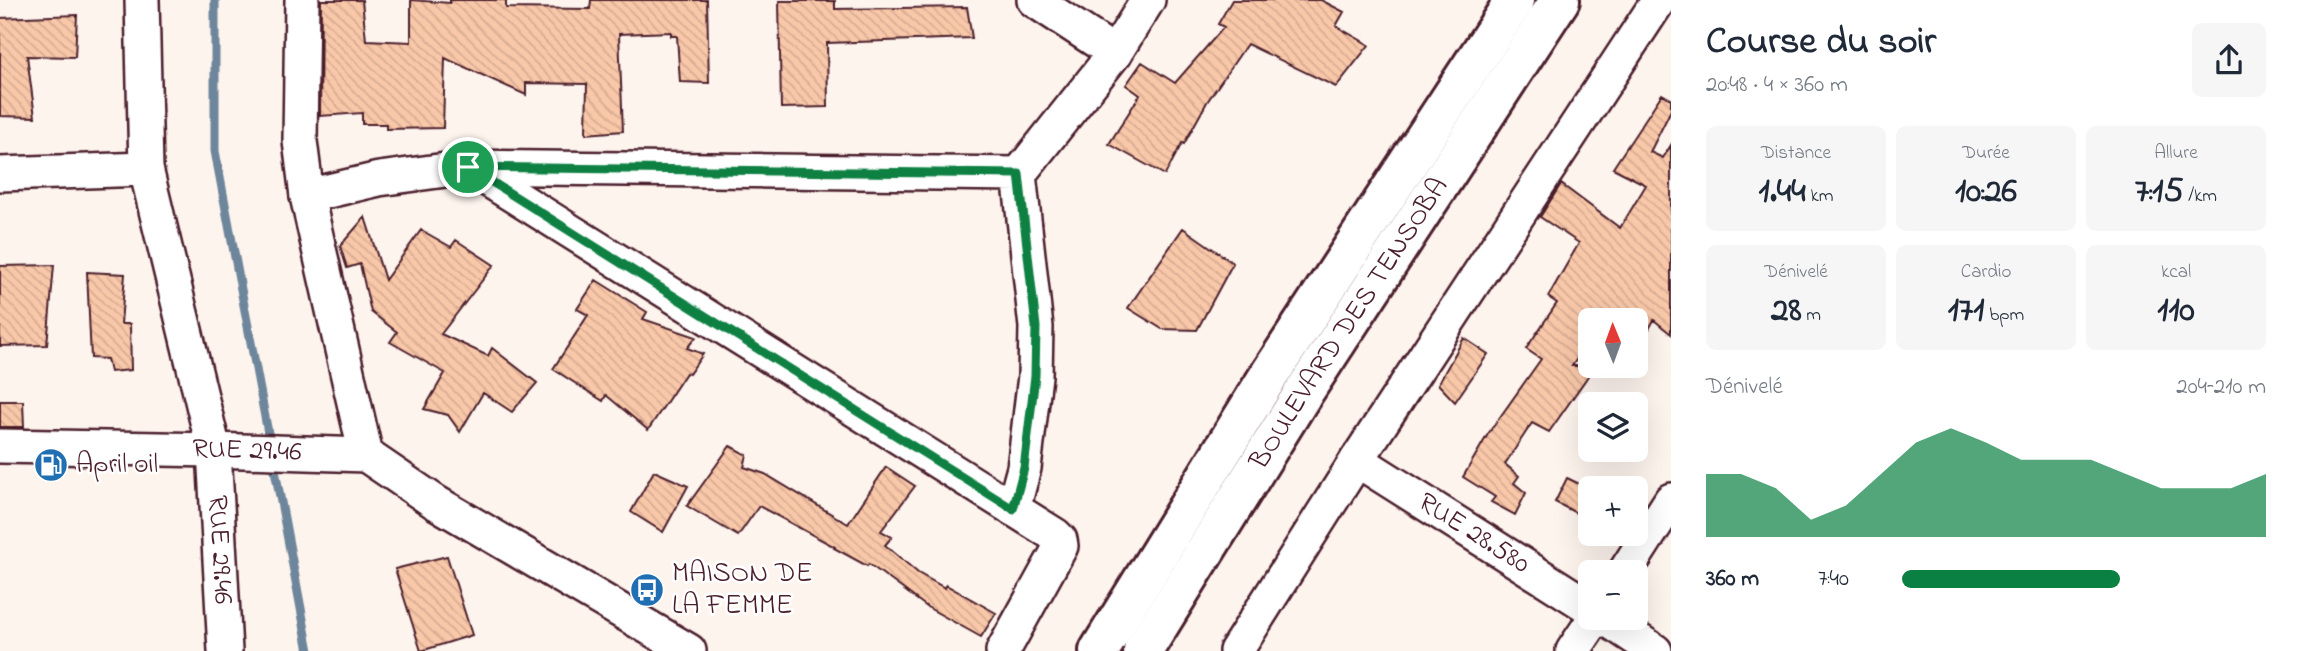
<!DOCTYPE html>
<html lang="fr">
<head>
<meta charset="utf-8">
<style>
  body { margin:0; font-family:"Indie Flower",sans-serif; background:#f6f6f7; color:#1f2937; height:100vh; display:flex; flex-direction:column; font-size:26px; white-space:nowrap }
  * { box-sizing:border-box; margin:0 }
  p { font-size:23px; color:#747a83 }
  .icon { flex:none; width:38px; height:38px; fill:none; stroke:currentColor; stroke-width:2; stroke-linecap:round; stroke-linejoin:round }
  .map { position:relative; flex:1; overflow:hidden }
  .drawer { display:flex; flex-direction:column; background:#fff; width:630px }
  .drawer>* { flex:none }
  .needle { width:46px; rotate:359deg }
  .fabs { position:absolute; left:1578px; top:308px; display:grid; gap:14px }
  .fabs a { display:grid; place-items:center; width:70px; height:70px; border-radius:10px; background:#fff; box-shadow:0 7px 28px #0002; font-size:35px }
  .pin { position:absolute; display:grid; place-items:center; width:60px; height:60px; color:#fff; margin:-30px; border:4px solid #fff; border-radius:50%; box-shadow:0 2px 7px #0007 }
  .round { display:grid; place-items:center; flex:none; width:74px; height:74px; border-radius:10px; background:#f6f6f7 }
  .head { display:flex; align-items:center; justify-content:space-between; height:119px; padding:0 35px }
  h1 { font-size:38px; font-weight:700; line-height:52px }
  .stats { display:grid; grid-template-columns:repeat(3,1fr); gap:10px; height:119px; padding:7px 35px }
  .stats div { display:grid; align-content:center; border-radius:10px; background:#f6f6f7; text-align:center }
  .stats b { font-size:35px; font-weight:700 }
  .stats small { font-size:19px; font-weight:400 }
  .stats p { font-size:19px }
  .chart { height:196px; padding:14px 35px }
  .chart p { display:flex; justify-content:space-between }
  .chart svg { width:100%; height:126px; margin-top:7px; fill:#0b8043; opacity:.7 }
  ul { padding:0 35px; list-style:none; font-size:23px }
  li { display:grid; grid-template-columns:112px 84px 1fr; align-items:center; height:52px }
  li i { height:18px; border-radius:9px; background:#0b8043 }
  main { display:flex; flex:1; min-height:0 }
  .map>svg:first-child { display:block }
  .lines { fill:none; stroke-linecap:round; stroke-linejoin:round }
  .stream { stroke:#6e869c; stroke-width:9 }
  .building { fill:url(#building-back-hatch); stroke:#4a1f2b; stroke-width:2 }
  .minor-casing { stroke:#4a1f2b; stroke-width:38 }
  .major-casing { stroke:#4a1f2b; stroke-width:44 }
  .minor { stroke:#fff; stroke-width:33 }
  .major { stroke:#fff; stroke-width:38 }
  .route-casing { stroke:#fff; stroke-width:14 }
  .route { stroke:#0b8043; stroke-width:9 }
  .labels { text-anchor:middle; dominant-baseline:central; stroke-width:5; stroke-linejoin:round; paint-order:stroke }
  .street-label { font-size:28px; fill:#4a1f2b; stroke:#fff }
  .poi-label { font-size:28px; fill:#4a1f2b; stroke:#fff; text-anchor:start }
</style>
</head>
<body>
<main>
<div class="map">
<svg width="1671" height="651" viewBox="0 0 1671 651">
  <defs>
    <pattern id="building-back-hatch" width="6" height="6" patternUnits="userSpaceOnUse" patternTransform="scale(1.75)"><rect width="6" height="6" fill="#f9c8a9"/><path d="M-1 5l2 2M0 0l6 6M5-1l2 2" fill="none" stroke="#d7ab92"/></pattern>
  </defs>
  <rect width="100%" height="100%" fill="#fef4ee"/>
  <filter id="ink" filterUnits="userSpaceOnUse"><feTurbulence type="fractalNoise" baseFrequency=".0143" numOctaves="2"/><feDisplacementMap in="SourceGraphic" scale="14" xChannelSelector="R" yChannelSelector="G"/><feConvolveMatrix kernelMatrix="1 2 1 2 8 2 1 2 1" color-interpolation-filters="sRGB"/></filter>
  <g filter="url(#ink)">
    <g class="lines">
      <path class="stream" d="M 215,0 L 215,151 L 309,651"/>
    </g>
    <path class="building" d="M 321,0 L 362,0 L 366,40 L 411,42 L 411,0 L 450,3 L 450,0 L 506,0 L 506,8 L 590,9 L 591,0 L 707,0 L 709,83 L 680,82 L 677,36 L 671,36 L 671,32 L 619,34 L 623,131 L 586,134 L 587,84 L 526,83 L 526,95 L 445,58 L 443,128 L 386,129 L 386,124 L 362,124 L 362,113 L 320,116 Z
      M 1232,0 L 1321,0 L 1344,12 L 1336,26 L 1369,45 L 1336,87 L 1247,44 L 1207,102 L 1184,144 L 1182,143 L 1165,175 L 1109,144 L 1140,95 L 1126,85 L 1142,62 L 1175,83 L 1224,27 L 1218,24 Z
      M 779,1 L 835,1 L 835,9 L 967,7 L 972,38 L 827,43 L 828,107 L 781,108 Z
      M 77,15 L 75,57 L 27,56 L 35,117 L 0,116 L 0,18 Z
      M 1662,94 L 1671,99 L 1671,110 L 1650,152 L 1663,158 L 1671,145 L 1671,334 L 1654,320 L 1636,352 L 1636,320 L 1591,320 L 1591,338 L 1572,366 L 1595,366 L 1549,432 L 1532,423 L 1505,464 L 1519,476 L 1514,483 L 1526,493 L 1515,515 L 1491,502 L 1495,497 L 1463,477 L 1488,434 L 1541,359 L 1526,349 L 1557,303 L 1548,297 L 1579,243 L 1540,217 L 1561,184 L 1620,228 L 1646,185 L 1613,168 Z
      M 365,217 L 385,280 L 421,230 L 451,247 L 456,240 L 494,265 L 441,334 L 488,356 L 492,348 L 537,383 L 512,412 L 483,393 L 460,432 L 448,415 L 424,409 L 445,373 L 390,342 L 397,332 L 371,312 L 360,264 L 347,268 L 340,246 Z
      M 1183,228 L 1233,263 L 1197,330 L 1162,329 L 1128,308 Z
      M 54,265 L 47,345 L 0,346 L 0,266 Z
      M 87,272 L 125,274 L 121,324 L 130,324 L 131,370 L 110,372 L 107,359 L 91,358 Z
      M 596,280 L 647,312 L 643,319 L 696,337 L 687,348 L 703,354 L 689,374 L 686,373 L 648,430 L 606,395 L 603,401 L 553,369 L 588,315 L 577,309 Z
      M 1464,338 L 1488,354 L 1455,402 L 1438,384 Z
      M 0,401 L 23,401 L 24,427 L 0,427 Z
      M 730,446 L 747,455 L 744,467 L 765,474 L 848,524 L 886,467 L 915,486 L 881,531 L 892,537 L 885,545 L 918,573 L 945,588 L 946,585 L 996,613 L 981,637 L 927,607 L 869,564 L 867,566 L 834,548 L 835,547 L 759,506 L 738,536 L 687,506 Z
      M 654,471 L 688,486 L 663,532 L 631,512 Z
      M 1567,478 L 1590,489 L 1580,515 L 1555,502 Z
      M 447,556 L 472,635 L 421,651 L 395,569 Z"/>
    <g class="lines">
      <g class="minor-casing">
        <g id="minor">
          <path id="s1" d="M 142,0 L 146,169 L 214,450 L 225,651"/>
          <path d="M 302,0 L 300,141 L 307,196 L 366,455 L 435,502 L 689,651"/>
          <path d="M 1034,0 L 1115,53"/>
          <path d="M 468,167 L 1055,535 L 1060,540 L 1061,546 L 1003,651"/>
          <path d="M 0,174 L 146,169"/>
          <path d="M 1019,174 L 1115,53 L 1148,0"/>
          <path d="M 307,196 L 379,179 L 468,167 L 1019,174 L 1036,327 L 1035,376 L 1024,468 L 1013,509"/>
          <path id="s2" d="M 0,446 L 214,450 L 366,455"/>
          <path id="s3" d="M 1357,460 L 1591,608"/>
          <path d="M 1625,572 L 1671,500"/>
          <path d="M 1605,618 L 1655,651"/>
          <path d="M 1236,651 L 1357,460 L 1659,0"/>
          <path d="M 1573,651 L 1595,618"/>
        </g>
      </g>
      <g class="major-casing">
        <g id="major">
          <path d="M 1099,651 L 1268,377 L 1515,0"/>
          <path id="s4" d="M 1143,651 L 1302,395 L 1560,0"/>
        </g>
      </g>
      <use href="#minor" class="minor"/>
      <use href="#major" class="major"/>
    </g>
  </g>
  <g class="lines" filter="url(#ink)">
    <g class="route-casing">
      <path id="route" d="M 468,167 L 1019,174 L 1036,327 L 1035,376 L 1024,468 L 1013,509 Z"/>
    </g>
    <use href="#route" class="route"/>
  </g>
  <defs>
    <g id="fuel-disc" transform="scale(1.75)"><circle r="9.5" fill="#1f6fb2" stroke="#fff"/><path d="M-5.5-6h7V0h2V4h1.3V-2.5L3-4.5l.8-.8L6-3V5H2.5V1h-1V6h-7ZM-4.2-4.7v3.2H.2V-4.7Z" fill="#fff"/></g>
    <g id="bus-disc" transform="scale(1.75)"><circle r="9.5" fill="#1f6fb2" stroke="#fff"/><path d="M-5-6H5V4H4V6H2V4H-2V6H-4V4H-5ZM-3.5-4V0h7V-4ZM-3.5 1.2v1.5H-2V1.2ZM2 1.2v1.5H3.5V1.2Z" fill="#fff"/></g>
  </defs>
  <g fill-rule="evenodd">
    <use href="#fuel-disc" x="51" y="465"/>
    <use href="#bus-disc" x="647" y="590"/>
  </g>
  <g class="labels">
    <g class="street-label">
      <text stroke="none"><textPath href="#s4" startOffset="387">BOULEVARD DES TENSOBA</textPath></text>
      <text stroke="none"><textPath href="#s2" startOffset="247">RUE 29.46</textPath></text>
      <text stroke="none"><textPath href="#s3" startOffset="138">RUE 28.580</textPath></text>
      <text stroke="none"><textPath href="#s1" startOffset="558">RUE 29.46</textPath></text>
    </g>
    <g class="poi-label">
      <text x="76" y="465">April oil</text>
      <text x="672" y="574">MAISON DE<tspan x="672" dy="32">LA FEMME</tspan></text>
    </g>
  </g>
</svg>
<div class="fabs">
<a><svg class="needle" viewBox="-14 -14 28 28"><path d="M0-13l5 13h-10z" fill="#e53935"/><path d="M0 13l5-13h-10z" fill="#747a83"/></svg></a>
<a><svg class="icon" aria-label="layers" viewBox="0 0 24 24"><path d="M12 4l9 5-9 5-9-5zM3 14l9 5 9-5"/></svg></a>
<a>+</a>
<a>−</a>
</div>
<div class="pin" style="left:468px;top:167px;background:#1e9e55"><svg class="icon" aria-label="arrive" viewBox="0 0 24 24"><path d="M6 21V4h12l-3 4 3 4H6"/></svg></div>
</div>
<section class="drawer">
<div class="head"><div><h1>Course du soir</h1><p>20:48 · 4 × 360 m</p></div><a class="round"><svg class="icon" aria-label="share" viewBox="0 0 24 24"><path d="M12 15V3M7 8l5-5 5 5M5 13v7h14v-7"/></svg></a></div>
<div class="stats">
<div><p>Distance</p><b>1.44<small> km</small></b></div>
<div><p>Durée</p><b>10:26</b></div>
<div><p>Allure</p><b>7:15<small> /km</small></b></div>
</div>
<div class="stats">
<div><p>Dénivelé</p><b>28<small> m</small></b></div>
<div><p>Cardio</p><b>171<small> bpm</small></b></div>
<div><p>kcal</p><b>110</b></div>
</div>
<div class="chart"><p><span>Dénivelé</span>204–210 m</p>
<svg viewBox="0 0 160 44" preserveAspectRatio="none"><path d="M0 44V22L10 22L20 27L30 38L40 33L50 22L60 11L70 6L80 11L90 17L100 17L110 17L120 22L130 27L140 27L150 27L160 22V44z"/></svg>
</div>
<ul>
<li><b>360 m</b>7:40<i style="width:60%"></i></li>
</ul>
</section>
</main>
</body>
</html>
